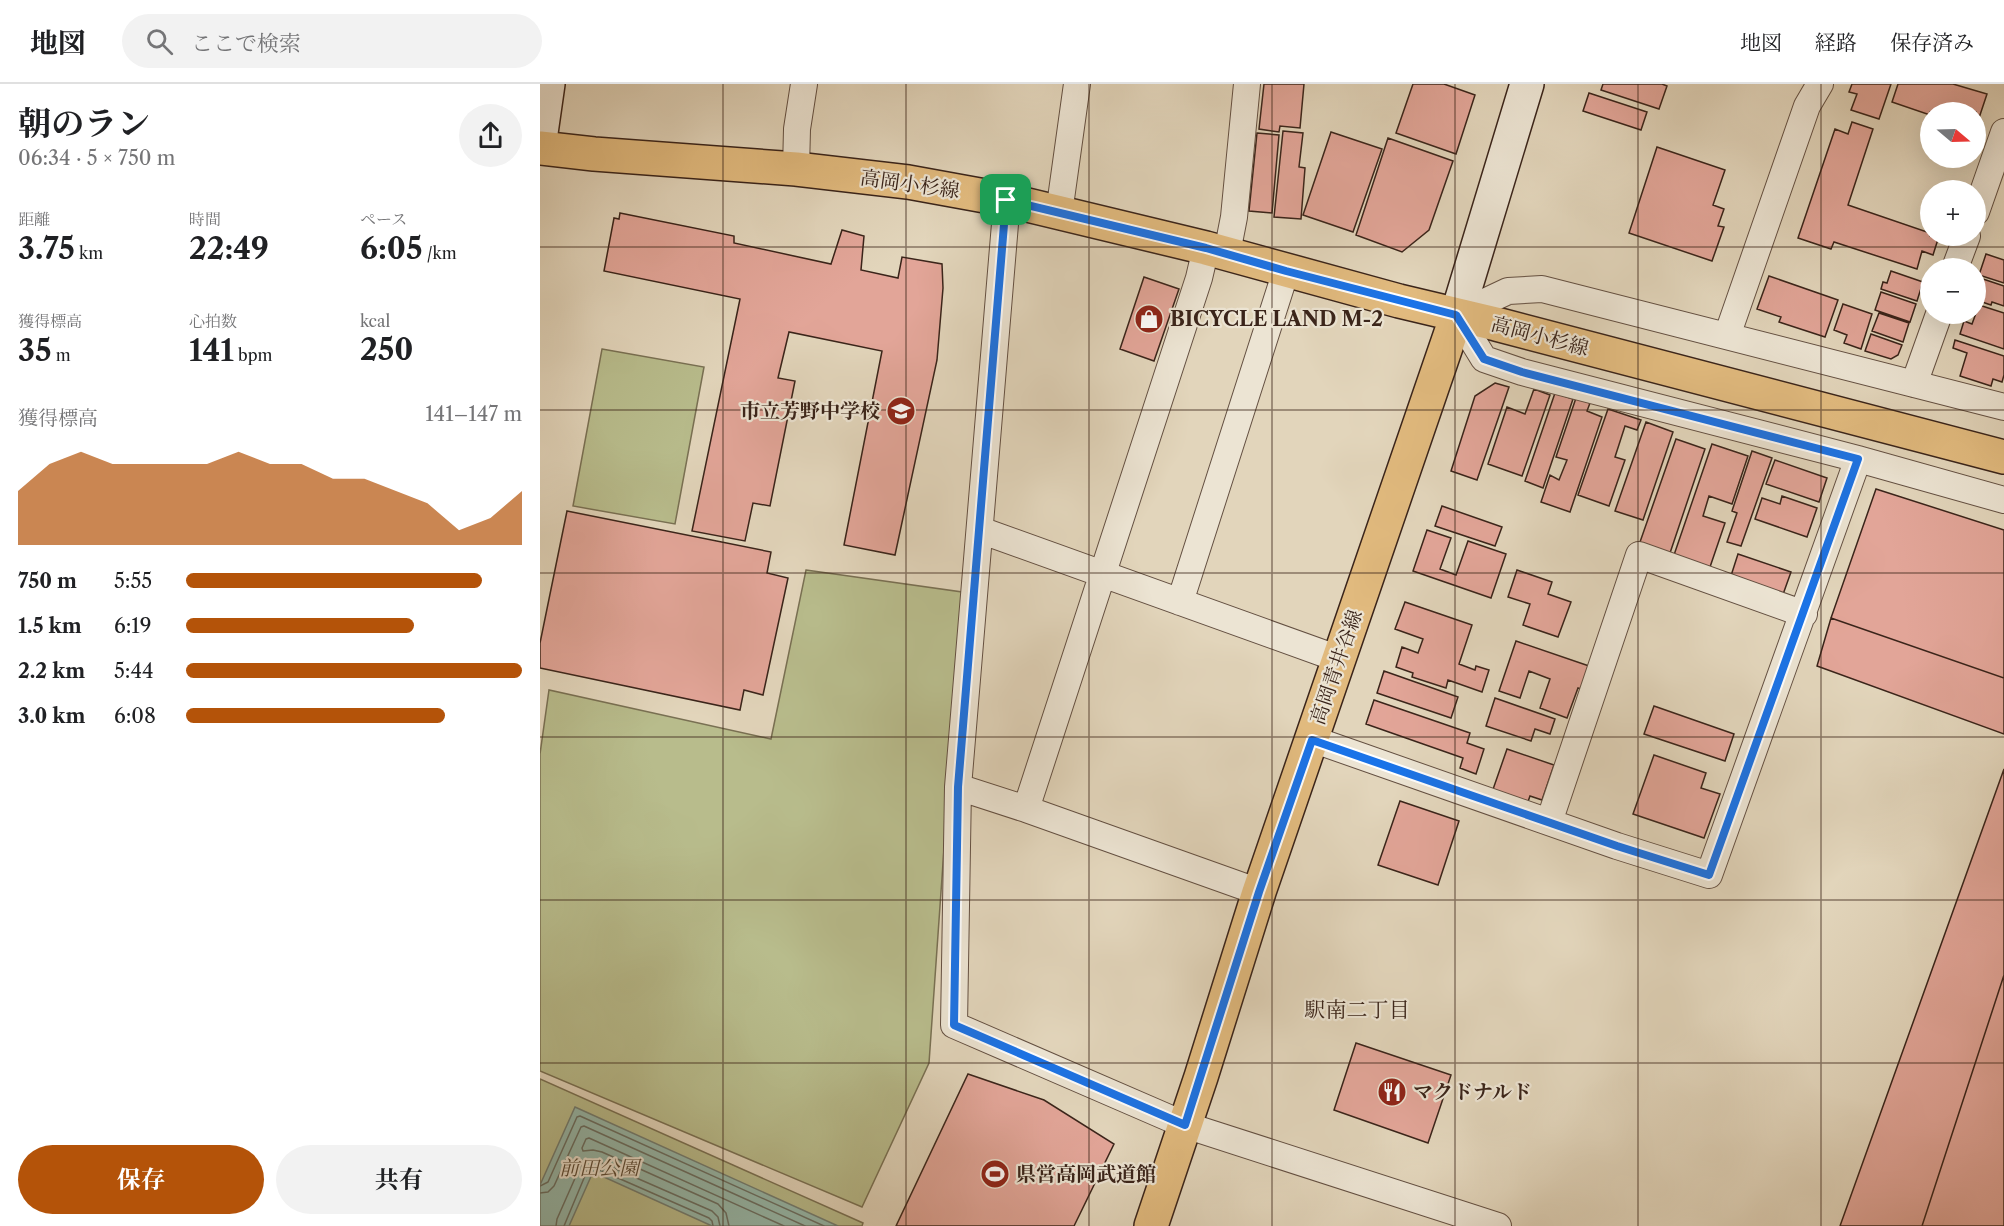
<!DOCTYPE html>
<html lang="ja">
<head>
<meta charset="utf-8">
<style>
  body { margin:0; font-family:"Libre Caslon Text","Noto Serif JP",serif; background:#f2f2f2; color:#202124; height:100vh; display:flex; flex-direction:column; font-size:22px; white-space:nowrap }
  * { box-sizing:border-box; margin:0 }
  p { font-size:20px; color:#757577 }
  .icon { flex:none; width:33px; height:33px; fill:none; stroke:currentColor; stroke-width:2; stroke-linecap:round; stroke-linejoin:round }
  .map { position:relative; flex:1; overflow:hidden }
  .details { display:flex; flex-direction:column; background:#fff; width:540px }
  .details>* { flex:none }
  .needle { width:39px; rotate:109deg }
  .controls { position:absolute; left:1380px; top:18px; display:grid; gap:12px }
  .controls a { display:grid; place-items:center; width:66px; height:66px; border-radius:50%; background:#fff; box-shadow:0 6px 24px #0002; font-size:30px }
  .pin { position:absolute; display:grid; place-items:center; width:51px; height:51px; color:#fff; margin:-26px; border-radius:12px; box-shadow:0 3px 9px #0006 }
  .round { display:grid; place-items:center; flex:none; width:63px; height:63px; border-radius:32px; background:#f2f2f2 }
  .headline { display:flex; align-items:center; justify-content:space-between; height:102px; padding:0 18px }
  h1 { font-size:33px; font-weight:700; line-height:45px }
  .metrics { display:grid; grid-template-columns:repeat(3,1fr); gap:9px; height:102px; padding:6px 18px }
  .metrics div { display:grid; align-content:center }
  .metrics b { font-size:30px; font-weight:700 }
  .metrics small { font-size:16px; font-weight:400 }
  .metrics p { font-size:16px }
  .chart { height:168px; padding:12px 18px }
  .chart p { display:flex; justify-content:space-between }
  .chart svg { width:100%; height:108px; margin-top:6px; fill:#b45309; opacity:.7 }
  .primary-button { display:flex; gap:12px; margin-top:auto; padding:12px 18px }
  .primary-button a { flex:1; height:69px; border-radius:36px; background:#b45309; color:#fff; font-size:24px; font-weight:700; line-height:69px; text-align:center }
  .primary-button a+a { background:#f2f2f2; color:#202124 }
  ul { padding:0 18px; list-style:none; font-size:20px }
  li { display:grid; grid-template-columns:96px 72px 1fr; align-items:center; height:45px }
  li i { height:15px; border-radius:8px; background:#b45309 }
  header { display:flex; align-items:center; gap:36px; box-sizing:border-box; height:84px; padding:0 30px; background:#fff; border-bottom:2px solid #e0e0e0 }
  header strong { font-size:28px }
  nav { display:flex; gap:33px; margin-inline-start:auto; font-size:21px }
  .search { width:420px; height:54px; background:#f2f2f2; display:flex; align-items:center; gap:15px; box-sizing:border-box; padding:0 21px; border-radius:33px; color:#757577; font-size:22px }
  main { display:flex; flex:1; min-height:0 }
  .map>svg:first-child { display:block }
  .green { fill:#b8bc8c; stroke:#797053; stroke-width:1.5 }
  .water { fill:#95b9ac; stroke:#717d72; stroke-width:1.5 }
  .lines { fill:none; stroke-linecap:round; stroke-linejoin:round }
  .shore { stroke:#686e63; stroke-width:1.5 }
  .building { fill:#e2a598; stroke:#3a241a; stroke-width:1.5 }
  .street-casing { stroke:#645042; stroke-width:28 }
  .secondary-casing { stroke:#3a241a; stroke-width:36 }
  .primary-casing { stroke:#3a241a; stroke-width:36 }
  .street { stroke:#ece4d3; stroke-width:26 }
  .secondary { stroke:#ece4d3; stroke-width:33 }
  .primary { stroke:#e1ba7e; stroke-width:33 }
  .route-casing { stroke:#fff; stroke-width:12 }
  .route { stroke:#1a73e8; stroke-width:8 }
  .grid { fill:none; stroke:#3a241a; stroke-width:1.5; stroke-opacity:0.55 }
  .labels { text-anchor:middle; dominant-baseline:central; stroke-width:4.5; stroke-linejoin:round; paint-order:stroke }
  .street-label { font-size:20px; fill:#3a241a; stroke:#ece4d3 }
  .poi-label { font-size:20px; font-weight:bold; fill:#3a241a; stroke:#ece4d3; text-anchor:start }
  .park-label { font-size:20px; font-style:italic; fill:#5a4a36; stroke:#ece4d3 }
  .neighbourhood-label { font-size:21px; fill:#3a241a; stroke:#ece4d3 }
</style>
</head>
<body>
<header>
<strong>地図</strong>
<div class="search"><svg class="icon" aria-label="search" viewBox="0 0 24 24"><circle cx="10" cy="10" r="6"/><path d="M15 15l6 6"/></svg>ここで検索</div>
<nav><a>地図</a><a>経路</a><a>保存済み</a></nav>
</header>
<main>
<section class="details">
<div class="headline"><div><h1>朝のラン</h1><p>06:34 · 5 × 750 m</p></div><a class="round"><svg class="icon" aria-label="share" viewBox="0 0 24 24"><path d="M12 15V3M7 8l5-5 5 5M5 13v7h14v-7"/></svg></a></div>
<div class="metrics">
<div><p>距離</p><b>3.75<small> km</small></b></div>
<div><p>時間</p><b>22:49</b></div>
<div><p>ペース</p><b>6:05<small> /km</small></b></div>
</div>
<div class="metrics">
<div><p>獲得標高</p><b>35<small> m</small></b></div>
<div><p>心拍数</p><b>141<small> bpm</small></b></div>
<div><p>kcal</p><b>250</b></div>
</div>
<div class="chart"><p><span>獲得標高</span>141–147 m</p>
<svg viewBox="0 0 160 44" preserveAspectRatio="none"><path d="M0 44V22L10 11L20 6L30 11L40 11L50 11L60 11L70 6L80 11L90 11L100 17L110 17L120 22L130 27L140 38L150 33L160 22V44z"/></svg>
</div>
<ul>
<li><b>750 m</b>5:55<i style="width:88%"></i></li>
<li><b>1.5 km</b>6:19<i style="width:68%"></i></li>
<li><b>2.2 km</b>5:44<i style="width:100%"></i></li>
<li><b>3.0 km</b>6:08<i style="width:77%"></i></li>
</ul>
<div class="primary-button"><a>保存</a><a>共有</a></div>
</section>
<div class="map">
<svg width="1464" height="1142" viewBox="0 0 1464 1142">
  <rect width="100%" height="100%" fill="#e2d5bb"/>
  <filter id="stains"><feTurbulence type="fractalNoise" baseFrequency=".00333" numOctaves="4"/><feColorMatrix values="0 0 0 0 .2 0 0 0 0 .09 0 0 0 0 .02 0 0 0 .5 -.17"/></filter>
  <radialGradient id="worn" r=".72"><stop offset=".6" stop-color="#630" stop-opacity="0"/><stop offset="1" stop-color="#630" stop-opacity=".3"/></radialGradient>
  <path class="green" d="M 62,265 L 164,283 L 135,440 L 33,422 Z
    M 266,486 L 422,508 L 389,979 L 322,1123 L 0,987 L 0,670 L 9,606 L 231,655 Z
    M 0,995 L 323,1139 L 322,1142 L 0,1142 Z"/>
  <path class="water" d="M 35,1023 L 298,1142 L 172,1142 L 53,1088 L 29,1142 L 0,1142 L 0,1101 Z"/>
  <g class="lines">
    <path class="shore" d="M 0,1102 L 8,1098 L 37,1033 L 40,1032 L 284,1142
      M 0,1109 L 8,1108 L 14,1102 L 41,1043 L 44,1042 L 265,1142
      M 16,1142 L 17,1135 L 40,1083 L 45,1078 L 53,1075 L 172,1127 L 178,1133 L 180,1142
      M 24,1142 L 47,1087 L 53,1083 L 169,1134 L 172,1137 L 173,1142
      M 189,1142 L 186,1129 L 178,1120 L 62,1068 L 53,1066 L 43,1067 L 42,1064 L 46,1055 L 49,1054 L 244,1142"/>
  </g>
  <path class="building" d="M 724,0 L 764,0 L 760,44 L 740,42 L 739,48 L 719,45 Z
    M 873,0 L 904,0 L 935,11 L 916,70 L 856,49 Z
    M 1063,0 L 1122,0 L 1127,2 L 1119,25 L 1061,6 Z
    M 1312,0 L 1351,0 L 1339,35 L 1311,26 L 1317,10 L 1309,8 Z
    M 1358,0 L 1413,0 L 1447,10 L 1436,43 L 1436,28 L 1390,28 L 1390,31 L 1352,18 Z
    M 1049,9 L 1107,28 L 1101,46 L 1043,27 Z
    M 1312,38 L 1333,45 L 1308,121 L 1390,149 L 1390,152 L 1399,152 L 1393,171 L 1382,167 L 1377,185 L 1294,158 L 1291,165 L 1258,154 L 1295,45 L 1308,50 Z
    M 743,47 L 763,49 L 759,83 L 765,84 L 761,135 L 734,133 Z
    M 791,48 L 842,65 L 813,148 L 763,131 Z
    M 717,49 L 739,51 L 732,129 L 709,127 Z
    M 848,54 L 913,77 L 889,146 L 862,168 L 816,151 Z
    M 1117,63 L 1185,86 L 1173,121 L 1184,125 L 1178,142 L 1184,143 L 1172,177 L 1089,149 Z
    M 80,129 L 194,152 L 194,159 L 291,180 L 302,146 L 324,152 L 321,186 L 358,194 L 362,173 L 402,180 L 403,204 L 397,276 L 355,471 L 304,461 L 342,267 L 249,248 L 238,294 L 255,297 L 230,422 L 213,419 L 205,457 L 152,447 L 200,215 L 64,187 L 74,134 L 79,135 Z
    M 1446,170 L 1464,176 L 1464,199 L 1439,191 Z
    M 1351,187 L 1383,198 L 1377,217 L 1341,205 L 1343,198 L 1347,199 Z
    M 1229,192 L 1298,216 L 1285,253 L 1239,238 L 1241,233 L 1217,225 Z
    M 604,193 L 639,205 L 614,277 L 580,265 Z
    M 1437,193 L 1464,202 L 1464,222 L 1452,218 L 1451,221 L 1436,216 Z
    M 1341,208 L 1376,220 L 1370,238 L 1335,226 Z
    M 1303,220 L 1332,230 L 1321,265 L 1304,259 L 1307,251 L 1294,246 Z
    M 1439,221 L 1464,229 L 1464,265 L 1420,250 L 1424,237 L 1432,240 Z
    M 1339,229 L 1369,239 L 1363,258 L 1332,247 Z
    M 1331,250 L 1362,261 L 1358,271 L 1351,275 L 1325,267 Z
    M 1415,256 L 1464,272 L 1464,291 L 1462,298 L 1453,295 L 1451,302 L 1420,292 L 1427,269 L 1413,264 Z
    M 955,299 L 969,303 L 937,396 L 911,387 L 935,312 Z
    M 994,305 L 1010,311 L 982,392 L 948,380 L 967,323 L 985,330 Z
    M 1015,309 L 1033,315 L 1003,404 L 985,397 Z
    M 1036,314 L 1050,319 L 1047,327 L 1062,333 L 1030,428 L 1001,418 L 1010,391 L 1019,396 L 1027,376 L 1016,373 Z
    M 1068,325 L 1101,336 L 1097,346 L 1085,342 L 1075,373 L 1085,376 L 1069,422 L 1038,411 Z
    M 1106,338 L 1133,348 L 1103,436 L 1075,427 Z
    M 1136,355 L 1165,365 L 1130,469 L 1100,458 Z
    M 1172,360 L 1208,372 L 1192,420 L 1169,412 L 1163,432 L 1185,439 L 1170,483 L 1134,471 Z
    M 1212,367 L 1232,374 L 1201,462 L 1187,458 L 1197,429 L 1192,427 Z
    M 1235,376 L 1287,394 L 1279,418 L 1226,400 Z
    M 1336,405 L 1464,446 L 1464,594 L 1291,534 Z
    M 1242,412 L 1277,424 L 1267,453 L 1215,435 L 1222,414 L 1240,420 Z
    M 902,422 L 962,443 L 955,462 L 895,442 Z
    M 27,427 L 231,468 L 227,489 L 248,494 L 223,611 L 204,606 L 200,626 L 0,584 L 0,559 Z
    M 887,446 L 911,454 L 900,485 L 916,491 L 928,457 L 966,470 L 951,514 L 873,487 Z
    M 1198,470 L 1251,488 L 1241,516 L 1189,498 Z
    M 977,486 L 1012,498 L 1008,510 L 1031,518 L 1018,553 L 983,541 L 990,520 L 968,513 Z
    M 865,518 L 932,541 L 919,580 L 935,586 L 936,582 L 949,586 L 942,608 L 908,596 L 906,604 L 872,593 L 873,589 L 856,583 L 862,563 L 878,569 L 883,555 L 855,545 Z
    M 1291,534 L 1464,594 L 1464,650 L 1277,582 Z
    M 976,557 L 1052,583 L 1044,606 L 1038,604 L 1027,634 L 1000,624 L 1010,595 L 989,587 L 980,614 L 959,607 Z
    M 844,587 L 918,613 L 911,634 L 837,609 Z
    M 955,614 L 1015,635 L 1010,650 L 995,645 L 991,657 L 946,642 Z
    M 834,616 L 930,649 L 927,659 L 944,665 L 936,690 L 920,684 L 923,674 L 826,640 Z
    M 1114,622 L 1194,650 L 1185,677 L 1104,650 Z
    M 967,665 L 1014,681 L 1002,716 L 990,712 L 985,726 L 950,714 Z
    M 1114,671 L 1166,689 L 1161,704 L 1180,710 L 1164,754 L 1093,730 Z
    M 1464,685 L 1464,891 L 1382,1142 L 1300,1142 Z
    M 860,717 L 919,737 L 898,801 L 838,781 Z
    M 1464,891 L 1464,1142 L 1382,1142 Z
    M 816,959 L 911,991 L 888,1059 L 794,1026 Z
    M 428,990 L 504,1016 L 574,1060 L 534,1142 L 356,1142 Z"/>
  <g class="lines">
    <g class="street-casing">
      <path id="street" d="M 256,85 L 257,45 L 264,0
        M 467,116 L 418,703 L 414,941 L 645,1041 L 958,1142
        M 1436,128 L 1464,48
        M 519,129 L 537,0
        M 687,169 L 694,133 L 707,0
        M 1415,184 L 1427,152
        M 1187,252 L 1267,22 L 1280,0
        M 1374,300 L 1399,230
        M 1464,323 L 1002,205 L 968,207 L 917,231 L 944,275 L 982,288 L 1318,375 L 1464,416
        M 440,446 L 799,575
        M 640,518 L 746,187
        M 772,655 L 1077,762 L 1169,791 L 1318,375
        M 418,703 L 486,725 L 719,808
        M 486,725 L 659,194 L 666,164
        M 1009,738 L 1099,471 L 1264,530"/>
    </g>
    <g class="secondary-casing">
      <path id="secondary" d="M 0,56 L 8,0
        M 917,231 L 987,0"/>
    </g>
    <g class="primary-casing">
      <path id="primary" d="M 0,64 L 54,70 L 256,85 L 368,98 L 467,116 L 666,164 L 859,217 L 956,240 L 1464,373
        M 611,1142 L 661,993 L 719,808 L 917,231"/>
    </g>
    <use href="#street" class="street"/>
    <use href="#secondary" class="secondary"/>
    <use href="#primary" class="primary"/>
  </g>
  <g class="lines">
    <g class="route-casing">
      <path id="route" d="M 466,116 L 666,164 L 746,187 L 916,231 L 944,275 L 982,288 L 1318,375 L 1169,791 L 1077,762 L 772,656 L 719,808 L 645,1041 L 414,941 L 418,703 Z"/>
    </g>
    <use href="#route" class="route"/>
  </g>
  <path class="grid" d="M 183,0 L 183,1142M 366,0 L 366,1142M 549,0 L 549,1142M 732,0 L 732,1142M 915,0 L 915,1142M 1098,0 L 1098,1142M 1281,0 L 1281,1142M 0,163 L 1464,163M 0,326 L 1464,326M 0,489 L 1464,489M 0,653 L 1464,653M 0,816 L 1464,816M 0,979 L 1464,979"/>
  <defs>
    <g id="shop-disc" transform="scale(1.5)"><circle r="9.5" fill="#8f2418" stroke="#ece4d3"/><path d="M-5-2.5h2.3a2.7 3.5 0 0 1 5.4 0H5L5.5 6h-11ZM-1.5-2.5h3a1.5 2.3 0 0 0-3 0Z" fill="#fff"/></g>
    <g id="school-disc" transform="scale(1.5)"><circle r="9.5" fill="#8f2418" stroke="#ece4d3"/><path d="M0-5L7-2L0 1L-7-2ZM-4 1L0 2.5L4 1V4Q0 6-4 4Z" fill="#fff"/></g>
    <g id="restaurant-disc" transform="scale(1.5)"><circle r="9.5" fill="#8f2418" stroke="#ece4d3"/><path d="M-5-6h1v4h1v-4h1v4h1v-4h1v5L-1.5 .5V6h-2V.5L-5-1ZM5-6V6H3V1.5H1.5Q1.5-4 5-6Z" fill="#fff"/></g>
    <g id="stadium-disc" transform="scale(1.5)"><circle r="9.5" fill="#8f2418" stroke="#ece4d3"/><path d="M0-5a6.5 5 0 1 0 0 10a6.5 5 0 1 0 0-10ZM-3.5-1.8h7v3.6h-7Z" fill="#fff"/></g>
  </defs>
  <g fill-rule="evenodd">
    <use href="#shop-disc" x="609" y="235"/>
    <use href="#school-disc" x="361" y="327"/>
    <use href="#restaurant-disc" x="852" y="1008"/>
    <use href="#stadium-disc" x="455" y="1090"/>
  </g>
  <g class="labels">
    <g class="street-label">
      <text transform="translate(370 100) rotate(8)">高岡小杉線</text>
      <text transform="translate(1000 252) rotate(15)">高岡小杉線</text>
      <text transform="translate(796 583) rotate(-71)">高岡青井谷線</text>
    </g>
    <g class="poi-label">
      <text x="630" y="235">BICYCLE LAND M-2</text>
      <text x="340" y="327" text-anchor="end">市立芳野中学校</text>
      <text x="873" y="1008">マクドナルド</text>
      <text x="476" y="1090">県営高岡武道館</text>
    </g>
    <g class="park-label">
      <text x="59" y="1084">前田公園</text>
    </g>
    <g class="neighbourhood-label">
      <text x="817" y="925">駅南二丁目</text>
    </g>
  </g>
  <rect width="100%" height="100%" filter="url(#stains)"/>
  <rect width="100%" height="100%" fill="url(#worn)"/>
</svg>
<div class="controls">
<a><svg class="needle" viewBox="-14 -14 28 28"><path d="M0-13l5 13h-10z" fill="#e53935"/><path d="M0 13l5-13h-10z" fill="#757577"/></svg></a>
<a>+</a>
<a>−</a>
</div>
<div class="pin" style="left:466px;top:116px;background:#1e9e55"><svg class="icon" aria-label="arrive" viewBox="0 0 24 24"><path d="M6 21V4h12l-3 4 3 4H6"/></svg></div>
</div>
</main>
</body>
</html>
